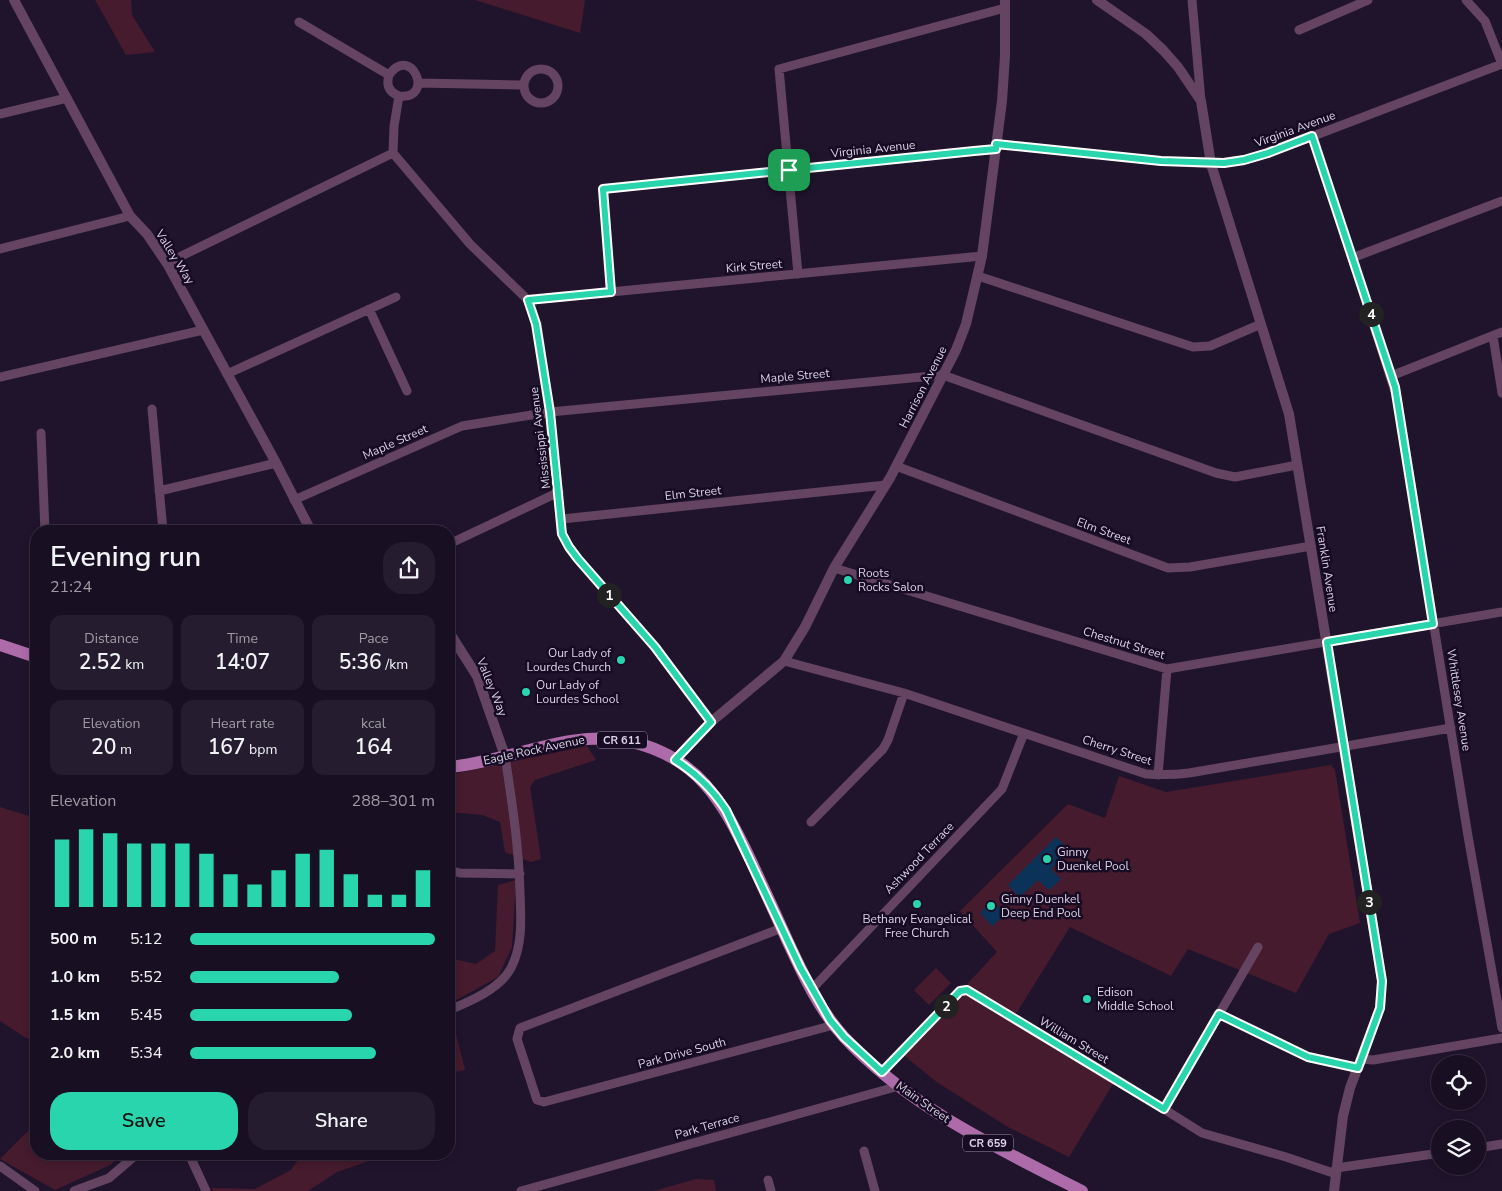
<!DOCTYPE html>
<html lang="en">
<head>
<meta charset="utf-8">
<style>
  body { margin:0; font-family:"Nunito Sans",sans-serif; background:#251d2f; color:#f1f3f6; height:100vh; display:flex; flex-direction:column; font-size:19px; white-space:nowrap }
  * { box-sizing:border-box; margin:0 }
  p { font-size:16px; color:#9f9ca5 }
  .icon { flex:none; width:28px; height:28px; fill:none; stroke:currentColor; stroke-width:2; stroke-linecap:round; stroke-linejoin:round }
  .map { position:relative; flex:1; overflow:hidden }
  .drawer { position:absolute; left:30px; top:525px; width:425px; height:635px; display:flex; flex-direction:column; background:#180f22; border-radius:20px; box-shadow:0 2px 8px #0003,0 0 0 1px #362f40 }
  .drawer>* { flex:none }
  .fabs { position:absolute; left:1431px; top:1055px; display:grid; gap:10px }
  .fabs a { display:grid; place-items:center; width:55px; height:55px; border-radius:50%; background:#180f22; box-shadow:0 2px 8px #0003,0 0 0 1px #362f40; font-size:25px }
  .pin { position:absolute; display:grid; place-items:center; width:42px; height:42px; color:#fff; margin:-21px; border-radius:10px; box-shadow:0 2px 8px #0006 }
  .km { position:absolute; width:25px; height:25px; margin:-12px; border-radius:50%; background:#222; color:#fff; font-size:14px; line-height:25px; text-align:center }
  .round { display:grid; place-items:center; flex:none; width:52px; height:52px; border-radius:20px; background:#251d2f }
  .headline { display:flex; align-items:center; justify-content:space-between; height:85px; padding:0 20px }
  h1 { font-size:28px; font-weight:600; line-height:38px }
  .figures { display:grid; grid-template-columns:repeat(3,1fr); gap:8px; height:85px; padding:5px 20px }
  .figures div { display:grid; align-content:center; border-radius:12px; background:#251d2f; text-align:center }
  .figures b { font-size:21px; font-weight:600 }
  .figures small { font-size:14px; font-weight:400 }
  .figures p { font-size:14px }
  .chart { height:140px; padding:10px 20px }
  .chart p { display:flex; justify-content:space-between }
  .chart svg { width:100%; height:90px; margin-top:5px; stroke:#29d5ac; stroke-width:6 }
  .button { display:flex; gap:10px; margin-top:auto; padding:10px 20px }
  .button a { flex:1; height:58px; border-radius:20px; background:#29d5ac; color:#111; font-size:20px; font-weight:600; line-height:58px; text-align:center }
  .button a+a { background:#251d2f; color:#f1f3f6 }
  ul { padding:0 20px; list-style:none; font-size:16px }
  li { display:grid; grid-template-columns:80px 60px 1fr; align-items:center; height:38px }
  li i { height:12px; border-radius:6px; background:#29d5ac }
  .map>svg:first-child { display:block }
  .green { fill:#451b2d }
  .water { fill:#0b3359 }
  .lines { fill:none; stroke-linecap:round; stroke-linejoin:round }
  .minor { stroke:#644461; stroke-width:9 }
  .tertiary { stroke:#644461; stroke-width:10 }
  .primary { stroke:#ae6ba9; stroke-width:12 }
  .route-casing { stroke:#fff; stroke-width:10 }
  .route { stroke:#29d5ac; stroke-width:6 }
  .poi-dot { fill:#29d5ac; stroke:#160b23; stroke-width:2 }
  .labels { text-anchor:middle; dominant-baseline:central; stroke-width:5; stroke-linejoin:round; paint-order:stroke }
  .shield { fill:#160b23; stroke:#9f97ab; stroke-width:1 }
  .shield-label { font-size:11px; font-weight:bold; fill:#dad3e5 }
  .street-label { font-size:12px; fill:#dad3e5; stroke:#160b23 }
  .poi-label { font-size:12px; fill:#dad3e5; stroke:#160b23; text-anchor:start }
</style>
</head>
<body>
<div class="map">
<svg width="1502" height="1191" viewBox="0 0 1502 1191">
  <rect width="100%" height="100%" fill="#20142d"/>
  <path class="green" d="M 95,0 L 131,0 L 132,15 L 155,52 L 126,55 Z
    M 475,0 L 585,0 L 580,33 Z
    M 587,746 L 596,760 L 535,780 L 530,787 L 541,859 L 531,862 L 505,852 L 500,822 L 482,815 L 449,812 L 449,775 Z
    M 1331,765 L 1335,770 L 1360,923 L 1329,934 L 1296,993 L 1188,949 L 1171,976 L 1070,927 L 1014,1017 L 1116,1079 L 1069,1157 L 1008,1127 L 938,1083 L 902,1054 L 997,952 L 960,911 L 1068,804 L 1105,818 L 1119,776 L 1166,792 Z
    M 0,807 L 36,818 L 36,1039 L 26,1038 L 0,1021 Z
    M 516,880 L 512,947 L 498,977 L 449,1004 L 449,958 L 476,964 L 495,951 L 498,885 Z
    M 936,968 L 951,983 L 929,1005 L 914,990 Z
    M 451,1014 L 465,1070 L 449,1073 L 449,1015 Z
    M 36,1123 L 36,1154 L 123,1154 L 110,1165 L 55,1190 L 0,1159 Z
    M 302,1154 L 389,1154 L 337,1172 L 308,1191 L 213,1191 L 212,1188 L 255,1189 L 291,1170 Z
    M 696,1179 L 714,1180 L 716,1191 L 654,1191 Z"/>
  <path class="water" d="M 1056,837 L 1070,850 L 1051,869 L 1061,879 L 1049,890 L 1038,880 L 1020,897 L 1008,885 Z
    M 991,900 L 1006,914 L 992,926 L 980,913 Z"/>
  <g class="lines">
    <path class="minor" d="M 1192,0 L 1201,101
      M 299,22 L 389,75
      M 1299,30 L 1368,0
      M524 86a17 17 0 1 1 34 0a17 17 0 1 1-34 0Z
      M 389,75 C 411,43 436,100 399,96
      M 389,75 C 386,85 389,92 399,96
      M 418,83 L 524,85
      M 0,114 L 67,98
      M 1313,136 L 1397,398 L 1468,836 L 1502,1028
      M 996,144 L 1161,161 L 1211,164 L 1244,160 L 1269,153 L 1502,64 L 1485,21 L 1466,0
      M 393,153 L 470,244 L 528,300 L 537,324 L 550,412 L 562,534 L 569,547 L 578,559 L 655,647 L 711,722
      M 393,153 L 394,126 L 399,96
      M 0,249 L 130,216
      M 1352,258 L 1502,201
      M 167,263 L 393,153
      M 798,274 L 779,69 L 1005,8
      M 978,276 L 1193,347 L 1210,346 L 1261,324
      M 611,292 L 603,189 L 996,149
      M 528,300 L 982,256
      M 369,309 L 407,391
      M 1493,336 L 1502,393
      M 227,374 L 396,297
      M 1391,376 L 1502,332
      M 0,377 L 203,330
      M 152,409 L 163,531
      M 41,433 L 45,531
      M 896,466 L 1168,568 L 1190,567 L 1311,546
      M 159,491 L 276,463
      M 294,500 L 462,426 L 550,412 L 943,375 L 1216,473 L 1235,477 L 1297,465
      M 562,519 L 886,485
      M 449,544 L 559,492
      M 834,568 L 1167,669 L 1502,612
      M 784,661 L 904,693 L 1146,774 C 1161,775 1174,775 1189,773 L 1451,728
      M 1158,775 L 1167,669
      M 811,822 L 883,749 L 888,740 L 904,693
      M 449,870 L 460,873 L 520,874
      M 782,928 L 520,1028 L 517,1039 L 537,1100 L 544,1102 L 834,1025
      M 812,989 L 1002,789 L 1024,733
      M 449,1010 C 469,1002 500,989 511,968 C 523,945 521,918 520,893 C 519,847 512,802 505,756
      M 1219,1014 L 1308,1057 L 1358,1068
      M 1361,1059 L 1373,1060 L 1502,1038
      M 882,1072 L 960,991 L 967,990 L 1113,1077 L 1202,1133 L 1286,1157 L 1336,1174
      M 1164,1109 L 1258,947
      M 1478,1148 L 1502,1144
      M 864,1151 L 875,1191
      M 189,1154 L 206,1191
      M 0,1166 L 35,1191
      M 1336,1168 L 1440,1153
      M 768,1180 L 771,1191
      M 74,1191 L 109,1178 L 137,1154
      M 521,1191 L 899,1086"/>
    <path class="tertiary" d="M 14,0 L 130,216 L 147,234 L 168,265 L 276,463 L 311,531
      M 1097,0 L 1146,34 L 1163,50 L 1178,67 L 1201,101 L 1211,164 L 1289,414 L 1382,981 L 1380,1008 L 1350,1088 L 1343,1116 L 1334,1191
      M 449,632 L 477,676 L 505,756
      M 675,760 L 711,722 L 784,661 L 805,627 L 834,568 L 890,478 L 956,350 L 966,324 L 982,256 L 1002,101 L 1005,56 L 1005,0"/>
    <path class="primary" d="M 0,645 L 36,657
      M 449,767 C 509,762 568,729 628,741 C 698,756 723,802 751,861 C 763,887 776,915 788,942 C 803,974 819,1010 844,1037 C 909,1107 997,1148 1082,1191"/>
  </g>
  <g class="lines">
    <g class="route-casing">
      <path id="route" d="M 1312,136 L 1395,387 L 1433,624 L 1327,642 L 1382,981 L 1380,1008 L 1358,1068 L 1308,1057 L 1219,1014 L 1164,1109 L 967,990 L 960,991 L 882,1072 L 844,1037 L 830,1020 L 800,967 L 726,810 C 713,790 696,773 675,760 L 711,722 L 655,647 L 578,559 L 569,547 L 562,534 L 550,412 L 536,324 L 528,300 L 611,292 L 603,189 L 974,151 L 996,149 L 996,144 L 1161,161 L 1224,163 L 1244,160 L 1268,153 Z"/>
    </g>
    <use href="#route" class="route"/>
  </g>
  <g class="poi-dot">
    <circle cx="848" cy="580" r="5"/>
    <circle cx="621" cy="660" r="5"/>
    <circle cx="526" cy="692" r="5"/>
    <circle cx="1047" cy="859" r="5"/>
    <circle cx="917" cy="904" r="5"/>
    <circle cx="991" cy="906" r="5"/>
    <circle cx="1087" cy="999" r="5"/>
  </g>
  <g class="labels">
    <g class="shield">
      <rect x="597" y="731.5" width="50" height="17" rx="4"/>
      <rect x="963" y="1134.5" width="50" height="17" rx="4"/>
    </g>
    <g class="shield-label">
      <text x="622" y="740">CR 611</text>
      <text x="988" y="1143">CR 659</text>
    </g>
    <g class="street-label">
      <text transform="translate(1295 129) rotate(-20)">Virginia Avenue</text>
      <text transform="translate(873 149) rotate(-6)">Virginia Avenue</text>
      <text transform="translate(175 257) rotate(58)">Valley Way</text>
      <text transform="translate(754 266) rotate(-5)">Kirk Street</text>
      <text transform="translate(795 376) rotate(-5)">Maple Street</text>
      <text transform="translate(923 387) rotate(-63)">Harrison Avenue</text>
      <text transform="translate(540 438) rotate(-97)">Mississippi Avenue</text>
      <text transform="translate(395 442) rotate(-24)">Maple Street</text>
      <text transform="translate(693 493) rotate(-6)">Elm Street</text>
      <text transform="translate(1104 531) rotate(20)">Elm Street</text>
      <text transform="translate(1327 569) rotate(81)">Franklin Avenue</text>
      <text transform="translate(1124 643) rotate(17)">Chestnut Street</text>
      <text transform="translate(492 687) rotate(68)">Valley Way</text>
      <text transform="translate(1459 700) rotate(81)">Whittlesey Avenue</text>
      <text transform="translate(534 750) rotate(-12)">Eagle Rock Avenue</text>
      <text transform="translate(1117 750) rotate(18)">Cherry Street</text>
      <text transform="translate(919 858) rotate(-46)">Ashwood Terrace</text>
      <text transform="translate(1074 1040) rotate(31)">William Street</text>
      <text transform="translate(682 1053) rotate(-15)">Park Drive South</text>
      <text transform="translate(923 1102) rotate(35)">Main Street</text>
      <text transform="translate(707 1126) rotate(-16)">Park Terrace</text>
    </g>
    <g class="poi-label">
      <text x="858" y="573">Roots<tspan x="858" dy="14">Rocks Salon</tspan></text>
      <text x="611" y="653" text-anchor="end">Our Lady of<tspan x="611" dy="14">Lourdes Church</tspan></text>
      <text x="536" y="685">Our Lady of<tspan x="536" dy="14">Lourdes School</tspan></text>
      <text x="1057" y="852">Ginny<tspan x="1057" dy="14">Duenkel Pool</tspan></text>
      <text x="1001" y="899">Ginny Duenkel<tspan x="1001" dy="14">Deep End Pool</tspan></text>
      <text x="917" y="919" text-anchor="middle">Bethany Evangelical<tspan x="917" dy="14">Free Church</tspan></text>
      <text x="1097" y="992">Edison<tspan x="1097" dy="14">Middle School</tspan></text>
    </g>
  </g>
</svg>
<div class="fabs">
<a><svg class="icon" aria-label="locate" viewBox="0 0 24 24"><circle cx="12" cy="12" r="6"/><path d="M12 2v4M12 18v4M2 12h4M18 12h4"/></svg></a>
<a><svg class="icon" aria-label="layers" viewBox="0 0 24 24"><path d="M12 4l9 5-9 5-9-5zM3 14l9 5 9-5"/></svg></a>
</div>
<div class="pin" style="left:789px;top:170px;background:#1e9e55"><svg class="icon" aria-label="arrive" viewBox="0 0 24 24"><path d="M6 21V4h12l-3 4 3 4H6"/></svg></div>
<b class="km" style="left:609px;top:595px">1</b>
<b class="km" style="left:946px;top:1006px">2</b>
<b class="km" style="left:1369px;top:902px">3</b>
<b class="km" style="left:1371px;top:314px">4</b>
<section class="drawer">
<div class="headline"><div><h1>Evening run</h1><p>21:24</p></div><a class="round"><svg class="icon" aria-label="share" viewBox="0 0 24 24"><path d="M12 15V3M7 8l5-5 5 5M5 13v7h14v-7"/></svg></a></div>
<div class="figures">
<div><p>Distance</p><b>2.52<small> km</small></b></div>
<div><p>Time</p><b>14:07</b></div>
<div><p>Pace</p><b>5:36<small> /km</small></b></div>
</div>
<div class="figures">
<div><p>Elevation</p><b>20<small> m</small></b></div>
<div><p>Heart rate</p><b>167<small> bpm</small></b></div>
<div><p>kcal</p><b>164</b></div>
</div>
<div class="chart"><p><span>Elevation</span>288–301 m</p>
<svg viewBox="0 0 160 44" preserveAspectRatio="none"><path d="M5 44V11M15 44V6M25 44V8M35 44V13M45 44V13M55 44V13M65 44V18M75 44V28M85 44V33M95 44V26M105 44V18M115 44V16M125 44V28M135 44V38M145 44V38M155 44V26"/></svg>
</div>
<ul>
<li><b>500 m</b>5:12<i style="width:100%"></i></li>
<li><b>1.0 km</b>5:52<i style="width:61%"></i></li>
<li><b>1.5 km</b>5:45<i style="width:66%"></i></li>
<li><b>2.0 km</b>5:34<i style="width:76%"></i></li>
</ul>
<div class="button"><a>Save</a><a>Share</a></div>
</section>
</div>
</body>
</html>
